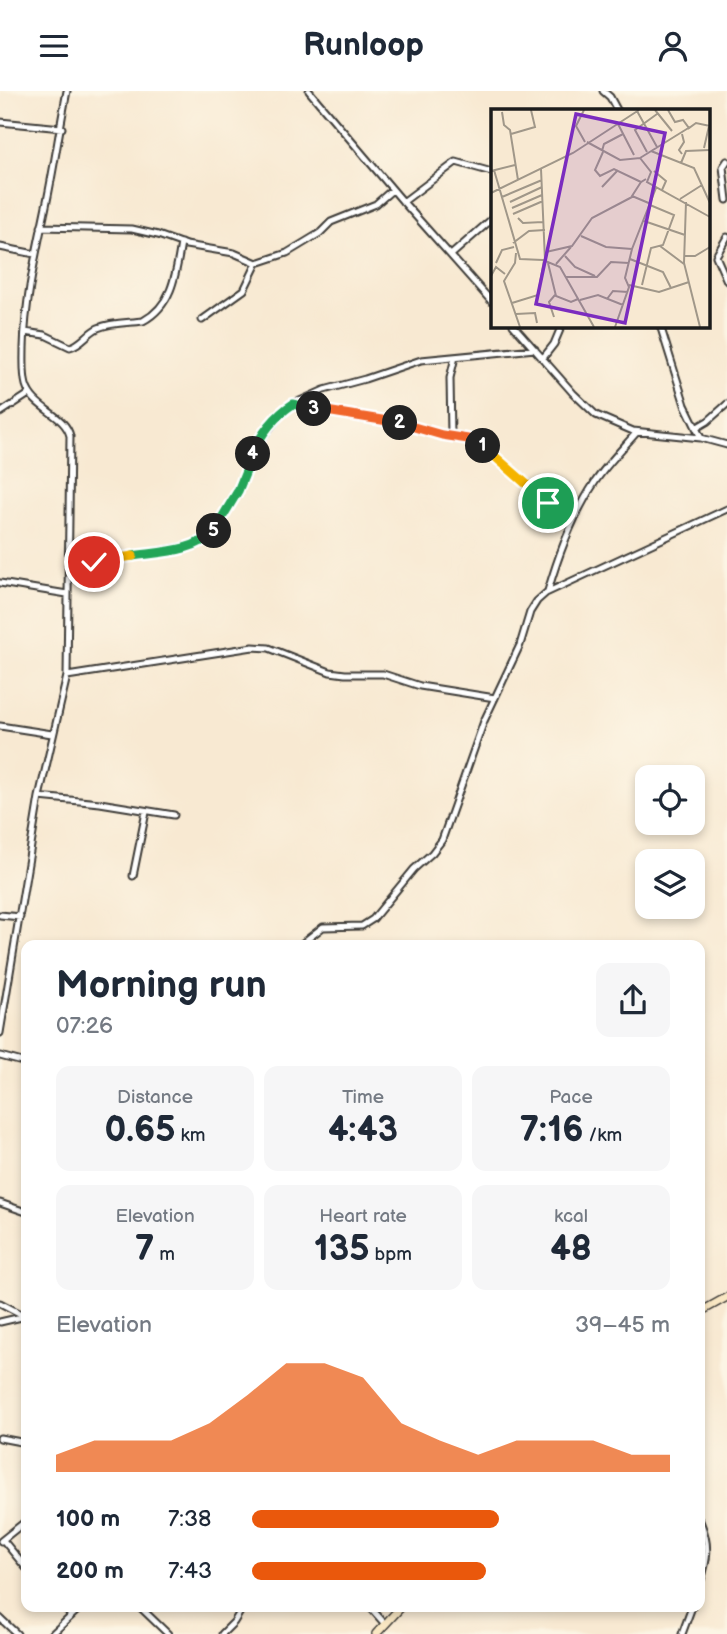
<!DOCTYPE html>
<html lang="en">
<head>
<meta charset="utf-8">
<style>
  body { margin:0; font-family:"Balsamiq Sans",sans-serif; background:#f6f6f7; color:#1f2937; height:100vh; display:flex; flex-direction:column; font-size:26px; white-space:nowrap }
  * { box-sizing:border-box; margin:0 }
  p { font-size:23px; color:#747a83 }
  .icon { flex:none; width:38px; height:38px; fill:none; stroke:currentColor; stroke-width:2; stroke-linecap:round; stroke-linejoin:round }
  .map { position:relative; flex:1; overflow:hidden }
  .panel { position:absolute; left:21px; top:849px; width:684px; height:672px; display:flex; flex-direction:column; background:#fff; border-radius:14px; box-shadow:0 4px 10px #0003 }
  .panel>* { flex:none }
  .fabs { position:absolute; left:635px; top:674px; display:grid; gap:14px }
  .fabs a { display:grid; place-items:center; width:70px; height:70px; border-radius:14px; background:#fff; box-shadow:0 4px 10px #0003; font-size:35px }
  .pin { position:absolute; display:grid; place-items:center; width:60px; height:60px; color:#fff; margin:-30px; border:4px solid #fff; border-radius:50%; box-shadow:0 2px 7px #0007 }
  .km { position:absolute; width:35px; height:35px; margin:-18px; border-radius:50%; background:#222; color:#fff; font-size:19px; line-height:35px; text-align:center }
  .round { display:grid; place-items:center; flex:none; width:74px; height:74px; border-radius:14px; background:#f6f6f7 }
  .head { display:flex; align-items:center; justify-content:space-between; height:119px; padding:0 35px }
  h1 { font-size:38px; font-weight:800; line-height:52px }
  .stats { display:grid; grid-template-columns:repeat(3,1fr); gap:10px; height:119px; padding:7px 35px }
  .stats div { display:grid; align-content:center; border-radius:14px; background:#f6f6f7; text-align:center }
  .stats b { font-size:35px; font-weight:800 }
  .stats small { font-size:19px; font-weight:400 }
  .stats p { font-size:19px }
  .chart { height:196px; padding:14px 35px }
  .chart p { display:flex; justify-content:space-between }
  .chart svg { width:100%; height:126px; margin-top:7px; fill:#ea580c; opacity:.7 }
  ul { padding:0 35px; list-style:none; font-size:23px }
  li { display:grid; grid-template-columns:112px 84px 1fr; align-items:center; height:52px }
  li i { height:18px; border-radius:9px; background:#ea580c }
  header { display:flex; justify-content:space-between; align-items:center; height:91px; padding:0 35px; background:#fff; font-size:32px; font-weight:800 }
  .map>svg:first-child { display:block }
  .lines { fill:none; stroke-linecap:round; stroke-linejoin:round }
  .minor-casing { stroke:#3d3b37; stroke-width:9 }
  .secondary-casing { stroke:#3d3b37; stroke-width:10 }
  .minor { stroke:#fff; stroke-width:5 }
  .secondary { stroke:#f9e7c3; stroke-width:7 }
  .split-1-casing { stroke:#fff; stroke-width:14 }
  .split-2-casing { stroke:#fff; stroke-width:14 }
  .split-3-casing { stroke:#fff; stroke-width:14 }
  .split-4-casing { stroke:#fff; stroke-width:14 }
  .split-5-casing { stroke:#fff; stroke-width:14 }
  .split-6-casing { stroke:#fff; stroke-width:14 }
  .split-7-casing { stroke:#fff; stroke-width:14 }
  .split-1 { stroke:#f5b400; stroke-width:9 }
  .split-2 { stroke:#f0652b; stroke-width:9 }
  .split-3 { stroke:#f0652b; stroke-width:9 }
  .split-4 { stroke:#22a559; stroke-width:9 }
  .split-5 { stroke:#22a559; stroke-width:9 }
  .split-6 { stroke:#22a559; stroke-width:9 }
  .split-7 { stroke:#f5b400; stroke-width:9 }
  .inset-road { fill:none; stroke:#a09789; stroke-width:2 }
  .view { fill:#7b2cbf; fill-opacity:0.15; stroke:#7b2cbf; stroke-width:3.5 }
  .inset-edge { fill:none; stroke:#1c1c1c; stroke-width:3.5 }
</style>
</head>
<body>
<header><svg class="icon" aria-label="menu" viewBox="0 0 24 24"><path d="M4 6h16M4 12h16M4 18h16"/></svg>Runloop<svg class="icon" aria-label="person" viewBox="0 0 24 24"><circle cx="12" cy="8" r="4"/><path d="M4 21q1-7 8-7t8 7"/></svg></header>
<div class="map">
<svg width="727" height="1543" viewBox="0 0 727 1543">
  <rect width="100%" height="100%" fill="#fcf5e5"/>
  <filter id="ink" filterUnits="userSpaceOnUse"><feTurbulence type="fractalNoise" baseFrequency=".0143" numOctaves="2"/><feDisplacementMap in="SourceGraphic" scale="14" xChannelSelector="R" yChannelSelector="G"/><feConvolveMatrix kernelMatrix="1 2 1 2 8 2 1 2 1" color-interpolation-filters="sRGB"/></filter>
  <filter id="wash" filterUnits="userSpaceOnUse"><feTurbulence type="fractalNoise" baseFrequency=".00686" numOctaves="4" result="noise"/><feDisplacementMap in="SourceGraphic" scale="28" xChannelSelector="R" yChannelSelector="G"/><feGaussianBlur stdDeviation="1.57" result="paint"/><feColorMatrix in="noise" values="0 0 0 0 0 0 0 0 0 0 0 0 0 0 0 0 0 1.4 0 .05"/><feComposite in="paint" operator="in"/></filter>
  <g filter="url(#wash)">
    <rect width="100%" height="100%" fill="#f8e9d2"/>
  </g>
  <g filter="url(#ink)">
    <g class="lines">
      <g class="minor-casing">
        <path id="minor" d="M 309,0 L 405,113 L 492,211
          M 603,0 L 610,6 L 617,19
          M 0,31 L 62,37
          M 727,70 L 723,76 L 727,109
          M 403,111 L 456,71 L 492,81
          M 41,136 L 132,138 L 158,144 L 186,154 L 234,162 L 257,172 L 287,162 L 320,142 L 331,131 L 376,113 L 392,99
          M 727,146 L 716,165 L 727,190
          M 0,156 L 35,163
          M 451,164 L 492,128
          M 202,229 L 244,199 L 257,172
          M 513,234 L 573,302 L 596,324 L 633,340 L 701,347 L 727,354
          M 660,234 L 685,314 L 701,347
          M 25,241 L 45,244 L 70,256 C 82,253 87,242 98,237 C 112,231 129,232 143,230 C 173,214 176,182 181,152
          M 543,267 L 554,253 L 562,234
          M 293,313 L 363,327 L 394,331 L 479,352 L 538,401 L 552,416 L 560,421 L 577,424
          M 0,322 L 29,303
          M 696,337 L 708,330 L 727,313
          M 451,344 L 450,287 L 455,266
          M 68,474 L 114,469 L 191,455 L 206,449 L 218,435 L 238,400 L 257,353 L 280,324 L 293,313 L 324,299 L 365,288 L 421,269 L 535,258
          M 0,492 L 67,503
          M 548,500 C 559,462 573,424 595,391 C 607,373 623,357 637,341
          M 67,585 L 253,556 L 269,557 L 330,581 L 345,583 L 383,583 L 420,595 L 495,607
          M 0,635 L 52,643
          M 39,706 L 100,712 L 174,724
          M 133,785 L 146,721
          M 0,824 L 20,826
          M 300,854 L 323,836 L 362,835 L 373,828 L 414,778 L 432,762 L 442,749 L 484,630 L 520,554 L 530,521 L 537,510 L 546,502 L 727,418
          M 0,942 L 39,706 L 67,585 L 70,345 C 65,323 33,318 26,294 C 23,283 24,269 24,257 C 25,205 38,155 48,105 C 55,70 60,35 67,0
          M 0,965 L 26,972
          M 0,1112 L 26,1121
          M 0,1212 L 25,1225
          M 0,1231 L 26,1225
          M 0,1347 L 26,1352
          M 700,1430 C 710,1454 708,1468 700,1492
          M 3,1449 L 26,1477
          M 1,1450 L 26,1430
          M 64,1516 L 71,1525
          M 140,1516 L 168,1543
          M 370,1516 L 385,1533
          M 0,1527 L 17,1543
          M 52,1543 L 81,1516
          M 222,1543 L 234,1531 L 243,1516
          M 682,1543 L 692,1516"/>
      </g>
      <g class="secondary-casing">
        <path id="secondary" d="M 700,1221 L 727,1206
          M 376,1543 L 401,1516"/>
      </g>
      <use href="#minor" class="minor"/>
      <use href="#secondary" class="secondary"/>
    </g>
  </g>
  <g class="lines" filter="url(#ink)">
    <g class="split-1-casing">
      <path id="split-1" d="M 483,355 L 548,412"/>
    </g>
    <g class="split-2-casing">
      <path id="split-2" d="M 400,332 L 442,344 L 468,348 L 483,355"/>
    </g>
    <g class="split-3-casing">
      <path id="split-3" d="M 314,318 L 400,332"/>
    </g>
    <g class="split-4-casing">
      <path id="split-4" d="M 253,363 C 260,343 276,324 293,313 L 314,318"/>
    </g>
    <g class="split-5-casing">
      <path id="split-5" d="M 214,440 L 238,400 L 253,363"/>
    </g>
    <g class="split-6-casing">
      <path id="split-6" d="M 133,465 C 159,461 196,461 214,440"/>
    </g>
    <g class="split-7-casing">
      <path id="split-7" d="M 94,471 L 133,465"/>
    </g>
    <use href="#split-1" class="split-1"/>
    <use href="#split-2" class="split-2"/>
    <use href="#split-3" class="split-3"/>
    <use href="#split-4" class="split-4"/>
    <use href="#split-5" class="split-5"/>
    <use href="#split-6" class="split-6"/>
    <use href="#split-7" class="split-7"/>
  </g>
  <g transform="translate(491 18)">
    <rect width="219" height="219" fill="#f8e9d2"/>
    <path class="inset-road" d="M 93,1 L 85,17 L 94,33M 164,1 L 181,22M 177,1 L 184,13 L 192,11 L 198,19 L 205,14 L 219,17M 146,2 L 166,38M 11,3 L 13,16 L 19,21 L 27,71M 127,15 L 143,46M 20,25 L 44,18 L 40,1M 191,25 L 193,33 L 188,41 L 191,45M 96,33 L 129,51 L 149,49 L 160,63 L 156,73 L 219,108M 213,39 L 218,17M 111,42 L 113,35 L 132,25M 160,42 L 203,59 L 219,94M 112,43 L 104,61 L 109,67 L 123,60 L 150,73 L 155,70M 156,43 L 144,21 L 166,5M 149,49 L 199,18M 190,54 L 195,42 L 219,41M 50,60 L 54,151M 3,61 L 29,150 L 52,151 L 69,158 L 103,218M 0,62 L 24,56M 163,62 L 175,72 L 171,81M 150,73 L 141,87 L 160,95M 111,78 L 127,61M 0,84 L 82,44 L 148,1M 11,88 L 51,71M 189,90 L 211,76M 19,93 L 51,78M 195,93 L 193,154 L 209,218M 21,99 L 51,86M 22,105 L 52,92M 27,109 L 32,114 L 52,113M 153,112 L 194,126M 90,127 L 115,138 L 141,140M 22,134 L 38,122 L 54,121M 169,137 L 193,155M 55,143 L 81,137 L 101,109 L 141,88M 25,144 L 24,154 L 13,172 L 29,218M 74,147 L 84,158 L 104,167M 194,147 L 204,147 L 219,138M 139,150 L 172,163 L 180,179M 5,154 L 11,141 L 23,138M 57,154 L 65,187 L 80,193 L 87,190M 65,155 L 80,138M 0,167 L 5,158 L 14,165M 75,168 L 106,168 L 120,153 L 138,154M 138,176 L 168,183 L 198,173M 151,176 L 160,139 L 172,136 L 183,106 L 159,96M 116,190 L 122,182 L 137,183M 89,191 L 107,186 L 132,196M 21,194 L 47,186 L 53,151M 25,205 L 44,204 L 46,214M 63,208 L 58,193 L 64,186M 124,218 L 138,178 L 134,169 L 141,140 L 165,79"/>
    <path class="view" d="M 85,5 L 174,24 L 134,214 L 45,195 Z"/>
    <rect width="219" height="219" class="inset-edge"/>
  </g>
</svg>
<div class="fabs">
<a><svg class="icon" aria-label="locate" viewBox="0 0 24 24"><circle cx="12" cy="12" r="6"/><path d="M12 2v4M12 18v4M2 12h4M18 12h4"/></svg></a>
<a><svg class="icon" aria-label="layers" viewBox="0 0 24 24"><path d="M12 4l9 5-9 5-9-5zM3 14l9 5 9-5"/></svg></a>
</div>
<div class="pin" style="left:548px;top:412px;background:#1e9e55"><svg class="icon" aria-label="arrive" viewBox="0 0 24 24"><path d="M6 21V4h12l-3 4 3 4H6"/></svg></div>
<div class="pin" style="left:94px;top:471px;background:#d93025"><svg class="icon" aria-label="check" viewBox="0 0 24 24"><path d="M5 12l5 5 9-10"/></svg></div>
<b class="km" style="left:483px;top:355px">1</b>
<b class="km" style="left:400px;top:332px">2</b>
<b class="km" style="left:314px;top:318px">3</b>
<b class="km" style="left:253px;top:363px">4</b>
<b class="km" style="left:214px;top:440px">5</b>
<section class="panel">
<div class="head"><div><h1>Morning run</h1><p>07:26</p></div><a class="round"><svg class="icon" aria-label="share" viewBox="0 0 24 24"><path d="M12 15V3M7 8l5-5 5 5M5 13v7h14v-7"/></svg></a></div>
<div class="stats">
<div><p>Distance</p><b>0.65<small> km</small></b></div>
<div><p>Time</p><b>4:43</b></div>
<div><p>Pace</p><b>7:16<small> /km</small></b></div>
</div>
<div class="stats">
<div><p>Elevation</p><b>7<small> m</small></b></div>
<div><p>Heart rate</p><b>135<small> bpm</small></b></div>
<div><p>kcal</p><b>48</b></div>
</div>
<div class="chart"><p><span>Elevation</span>39–45 m</p>
<svg viewBox="0 0 160 44" preserveAspectRatio="none"><path d="M0 44V38L10 33L20 33L30 33L40 27L50 17L60 6L70 6L80 11L90 27L100 33L110 38L120 33L130 33L140 33L150 38L160 38V44z"/></svg>
</div>
<ul>
<li><b>100 m</b>7:38<i style="width:59%"></i></li>
<li><b>200 m</b>7:43<i style="width:56%"></i></li>
</ul>
</section>
</div>
</body>
</html>
